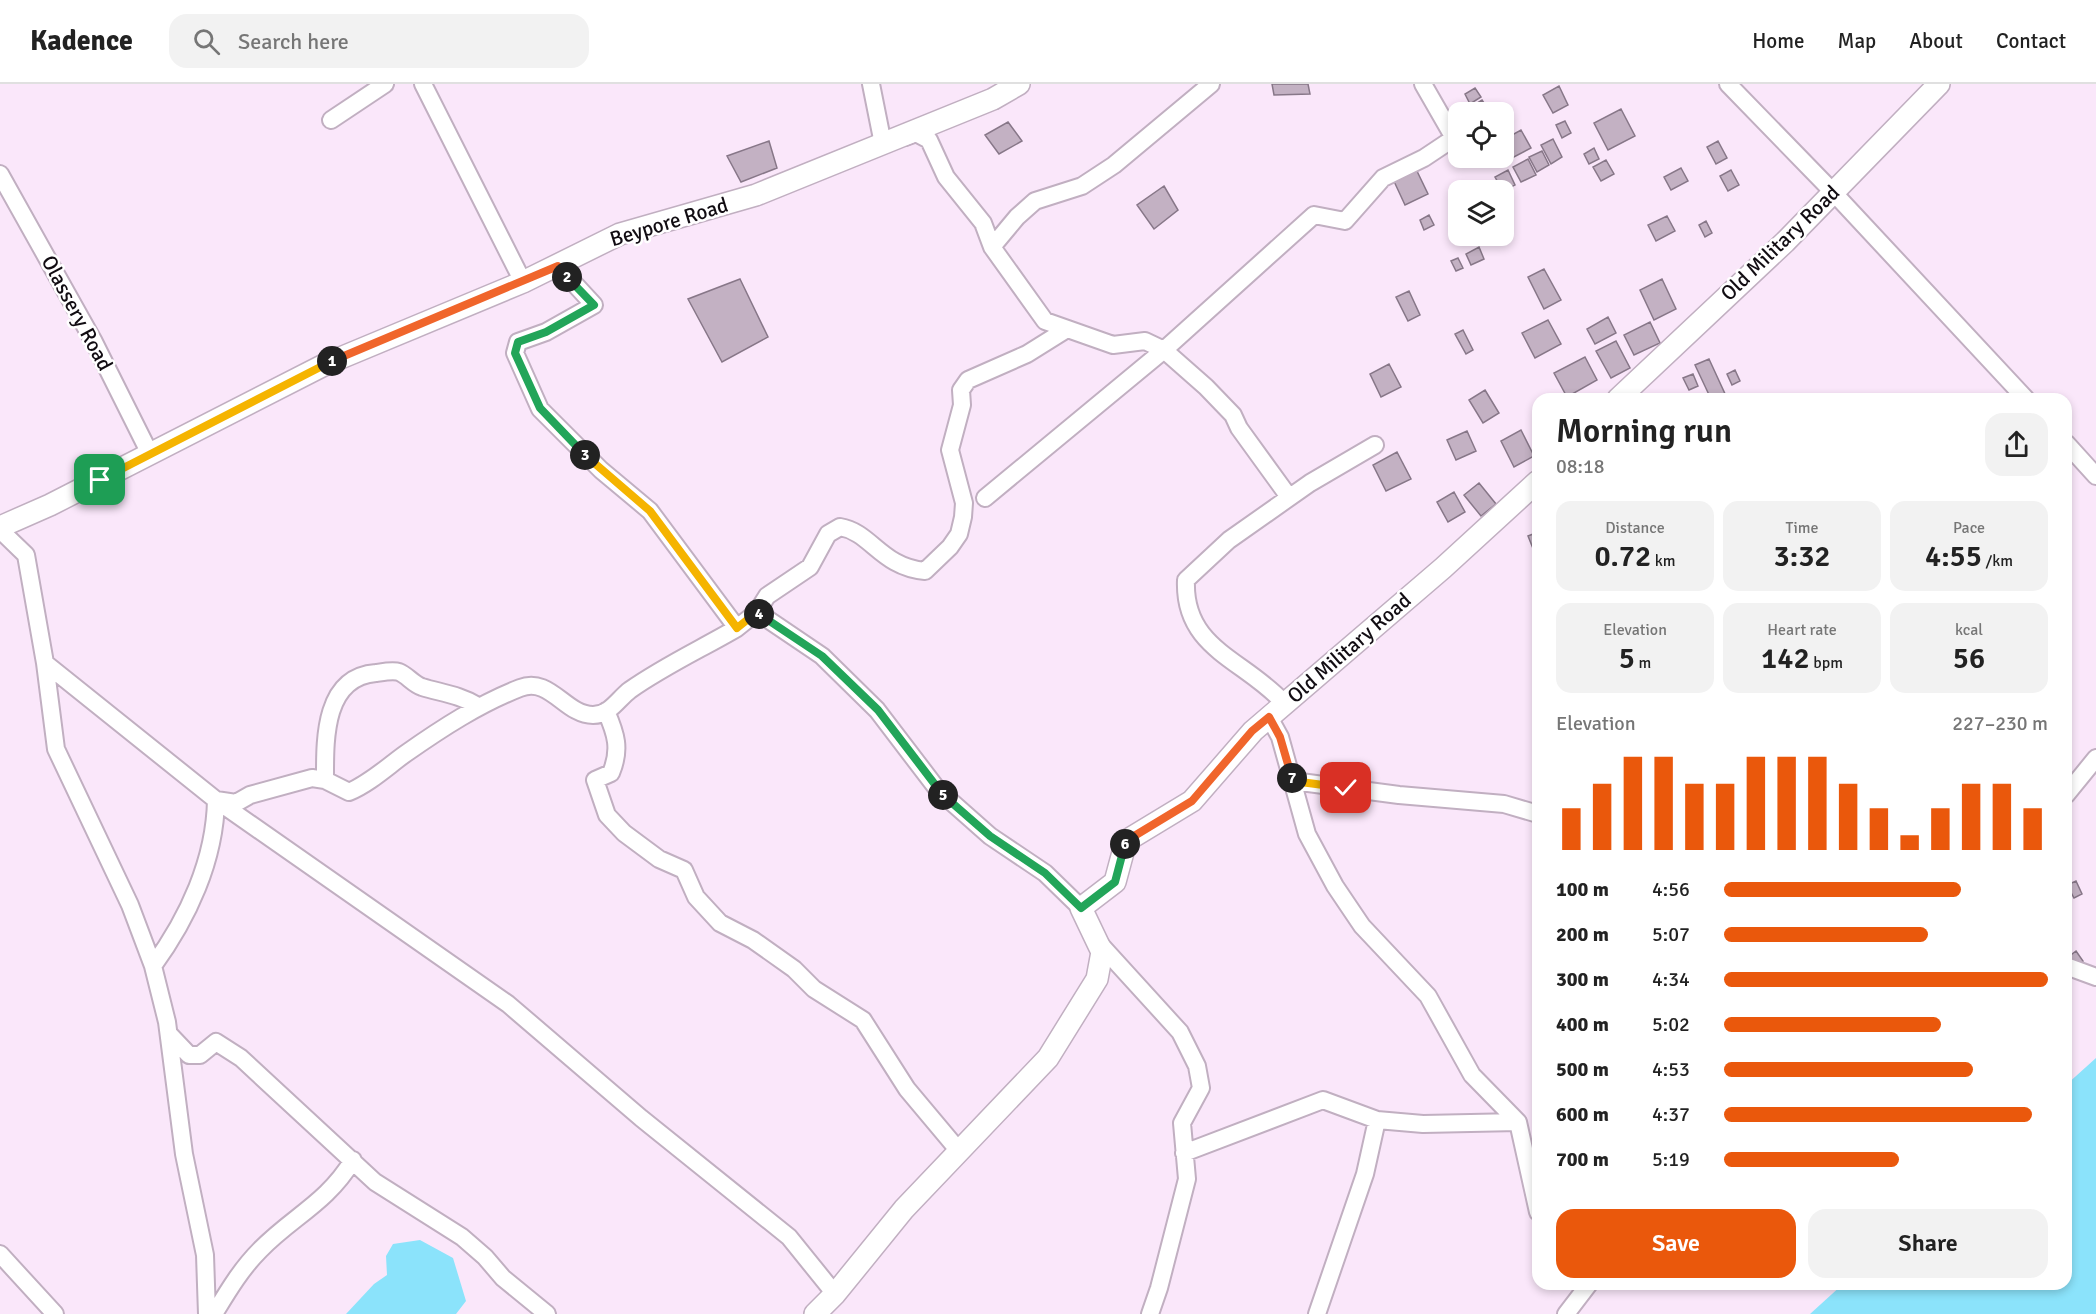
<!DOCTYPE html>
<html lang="en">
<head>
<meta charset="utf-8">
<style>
  body { margin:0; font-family:Signika,sans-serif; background:#f2f2f2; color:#222; height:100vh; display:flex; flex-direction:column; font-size:22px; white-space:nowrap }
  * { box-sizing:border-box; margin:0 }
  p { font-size:20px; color:#767676 }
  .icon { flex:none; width:33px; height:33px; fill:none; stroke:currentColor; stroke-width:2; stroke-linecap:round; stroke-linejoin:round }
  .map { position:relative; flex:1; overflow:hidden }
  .sheet { position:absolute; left:1532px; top:309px; width:540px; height:897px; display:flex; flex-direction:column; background:#fff; border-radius:18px; box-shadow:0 3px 9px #0003 }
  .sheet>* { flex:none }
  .fabs { position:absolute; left:1448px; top:18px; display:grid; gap:12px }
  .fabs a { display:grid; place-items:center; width:66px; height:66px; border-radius:12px; background:#fff; box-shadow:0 3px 9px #0003; font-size:30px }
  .pin { position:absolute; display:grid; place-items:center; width:51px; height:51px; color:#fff; margin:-26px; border-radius:12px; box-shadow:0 3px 9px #0006 }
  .km { position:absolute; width:30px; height:30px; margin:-15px; border-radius:50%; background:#222; color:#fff; font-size:16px; line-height:30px; text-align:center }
  .round { display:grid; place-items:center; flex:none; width:63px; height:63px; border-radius:18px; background:#f2f2f2 }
  .summary { display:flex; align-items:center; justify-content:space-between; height:102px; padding:0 24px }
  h1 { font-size:33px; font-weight:600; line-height:45px }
  .metrics { display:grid; grid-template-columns:repeat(3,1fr); gap:9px; height:102px; padding:6px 24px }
  .metrics div { display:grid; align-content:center; border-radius:15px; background:#f2f2f2; text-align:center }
  .metrics b { font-size:30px; font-weight:600 }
  .metrics small { font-size:16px; font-weight:400 }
  .metrics p { font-size:16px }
  .chart { height:168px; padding:12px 24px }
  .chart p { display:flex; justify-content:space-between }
  .chart svg { width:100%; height:108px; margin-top:6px; stroke:#ea580c; stroke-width:6 }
  .cta { display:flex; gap:12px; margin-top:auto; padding:12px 24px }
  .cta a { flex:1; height:69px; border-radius:18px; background:#ea580c; color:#fff; font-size:24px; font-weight:600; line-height:69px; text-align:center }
  .cta a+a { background:#f2f2f2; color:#222 }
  ul { padding:0 24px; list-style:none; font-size:20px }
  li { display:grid; grid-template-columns:96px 72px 1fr; align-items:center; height:45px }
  li i { height:15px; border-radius:8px; background:#ea580c }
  header { display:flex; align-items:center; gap:36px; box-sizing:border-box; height:84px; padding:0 30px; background:#fff; border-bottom:2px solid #e0e0e0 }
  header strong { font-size:28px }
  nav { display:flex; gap:33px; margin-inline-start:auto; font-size:21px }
  .search { width:420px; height:54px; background:#f2f2f2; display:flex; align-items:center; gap:15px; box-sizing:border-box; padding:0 21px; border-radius:18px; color:#767676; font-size:22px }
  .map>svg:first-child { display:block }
  .water { fill:#8be3fb }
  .building { fill:#c3b1c3; stroke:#877788; stroke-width:1.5 }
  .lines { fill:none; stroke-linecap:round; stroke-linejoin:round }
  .minor-casing { stroke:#c1afc1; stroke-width:20 }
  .major-casing { stroke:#c1afc1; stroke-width:24 }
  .minor { stroke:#fff; stroke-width:16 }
  .major { stroke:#fff; stroke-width:21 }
  .split-1-casing { stroke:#fff; stroke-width:12 }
  .split-2-casing { stroke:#fff; stroke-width:12 }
  .split-3-casing { stroke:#fff; stroke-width:12 }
  .split-4-casing { stroke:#fff; stroke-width:12 }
  .split-5-casing { stroke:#fff; stroke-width:12 }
  .split-6-casing { stroke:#fff; stroke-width:12 }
  .split-7-casing { stroke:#fff; stroke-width:12 }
  .split-8-casing { stroke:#fff; stroke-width:12 }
  .split-1 { stroke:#f5b400; stroke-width:8 }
  .split-2 { stroke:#f0652b; stroke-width:8 }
  .split-3 { stroke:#22a559; stroke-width:8 }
  .split-4 { stroke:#f5b400; stroke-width:8 }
  .split-5 { stroke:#22a559; stroke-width:8 }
  .split-6 { stroke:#22a559; stroke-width:8 }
  .split-7 { stroke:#f0652b; stroke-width:8 }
  .split-8 { stroke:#f5b400; stroke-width:8 }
  .labels { text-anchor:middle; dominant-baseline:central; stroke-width:5; stroke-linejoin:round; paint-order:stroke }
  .street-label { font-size:21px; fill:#110c12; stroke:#fff }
</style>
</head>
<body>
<header>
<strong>Kadence</strong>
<div class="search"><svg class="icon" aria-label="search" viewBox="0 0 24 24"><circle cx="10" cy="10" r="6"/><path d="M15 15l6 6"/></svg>Search here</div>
<nav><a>Home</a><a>Map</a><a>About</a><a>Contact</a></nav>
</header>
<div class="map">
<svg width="2096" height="1230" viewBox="0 0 2096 1230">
  <rect width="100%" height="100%" fill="#fae7fa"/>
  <path class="water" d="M 2096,974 L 2096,1230 L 1810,1230 L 1843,1200 L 2066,1200 L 2066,1001 Z
    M 420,1156 L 453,1174 L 466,1217 L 456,1230 L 346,1230 L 374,1200 L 387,1191 L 386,1172 L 393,1160 Z"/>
  <path class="building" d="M 1272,0 L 1308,0 L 1310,10 L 1274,11 Z
    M 1559,2 L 1568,21 L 1553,29 L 1543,11 Z
    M 1475,4 L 1481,13 L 1470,20 L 1465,10 Z
    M 1482,16 L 1487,24 L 1478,28 L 1474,21 Z
    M 1621,25 L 1635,52 L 1608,66 L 1594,39 Z
    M 1565,37 L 1571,49 L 1562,54 L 1556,41 Z
    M 1008,38 L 1022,57 L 999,70 L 985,51 Z
    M 1521,46 L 1531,64 L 1512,74 L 1503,56 Z
    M 1553,55 L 1562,73 L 1551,80 L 1541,61 Z
    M 769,57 L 777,84 L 741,98 L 727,72 Z
    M 1718,57 L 1727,74 L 1716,80 L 1707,63 Z
    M 1594,64 L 1599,75 L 1589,80 L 1584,70 Z
    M 1542,67 L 1549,81 L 1537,88 L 1529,73 Z
    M 1528,75 L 1536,91 L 1521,98 L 1513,83 Z
    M 1606,76 L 1614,90 L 1601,97 L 1593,83 Z
    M 1415,83 L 1428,110 L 1405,121 L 1392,93 Z
    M 1681,84 L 1688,97 L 1671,106 L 1664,93 Z
    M 1508,86 L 1515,101 L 1503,107 L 1495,93 Z
    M 1731,86 L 1739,101 L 1728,107 L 1720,92 Z
    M 1164,102 L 1178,126 L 1154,145 L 1137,121 Z
    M 1429,131 L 1434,141 L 1424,146 L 1420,136 Z
    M 1667,132 L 1675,147 L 1656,157 L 1648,141 Z
    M 1706,137 L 1712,149 L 1705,153 L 1699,141 Z
    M 1479,163 L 1484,175 L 1471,181 L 1466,170 Z
    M 1458,174 L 1463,184 L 1456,187 L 1451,177 Z
    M 1544,185 L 1561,216 L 1544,225 L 1528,193 Z
    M 740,195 L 768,253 L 722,278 L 688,215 Z
    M 1662,195 L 1676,225 L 1654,236 L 1640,206 Z
    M 1409,207 L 1420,231 L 1408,237 L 1396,213 Z
    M 1608,233 L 1616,249 L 1595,260 L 1587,245 Z
    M 1548,236 L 1561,260 L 1535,274 L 1522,249 Z
    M 1650,238 L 1660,259 L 1634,271 L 1624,251 Z
    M 1463,246 L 1473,266 L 1466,270 L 1455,250 Z
    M 1616,257 L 1630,284 L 1611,294 L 1596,267 Z
    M 1585,273 L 1597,296 L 1567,313 L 1554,289 Z
    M 1709,275 L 1726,312 L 1720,315 L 1711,315 L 1695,281 Z
    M 1389,280 L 1401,303 L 1381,313 L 1370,290 Z
    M 1735,286 L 1740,297 L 1732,301 L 1727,290 Z
    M 1693,290 L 1698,302 L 1689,306 L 1683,294 Z
    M 1485,306 L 1499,329 L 1483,339 L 1469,316 Z
    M 1521,346 L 1534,372 L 1514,383 L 1501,357 Z
    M 1467,347 L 1476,367 L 1456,376 L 1447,356 Z
    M 1397,368 L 1411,395 L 1386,407 L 1373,381 Z
    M 1479,399 L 1496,420 L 1481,432 L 1464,411 Z
    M 1454,408 L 1465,428 L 1448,438 L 1437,418 Z
    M 1538,448 L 1538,471 L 1536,472 L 1528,452 Z
    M 2076,797 L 2082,810 L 2074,814 L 2067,801 Z
    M 2076,867 L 2083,877 L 2074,884 L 2067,874 Z"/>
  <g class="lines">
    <g class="minor-casing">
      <path id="minor" d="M 423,0 L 523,198
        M 871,0 L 883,60
        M 1728,0 L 1833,108 L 2026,315
        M 331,36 L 385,0
        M 905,53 L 916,49 L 929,56 L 946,93 L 983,139 L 992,163 L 1045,237 L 1113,261 L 1145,257 L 1164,266 L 1206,303 L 1233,331 L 1239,344 L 1289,413
        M 0,90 L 94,258 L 150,370
        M 992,163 L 1017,133 L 1035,117 L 1082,102 L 1114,81 L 1211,0
        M 558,182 L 594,221 L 546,248 L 518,258 L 515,269 L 540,325 L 601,386 L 650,427 L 737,544 L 757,528 L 822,572 L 877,626 L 938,706 L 990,752 L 1045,789 L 1081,824
        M 2066,359 L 2096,392
        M 985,414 L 1164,266 L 1314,131 L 1345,137 L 1383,94 L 1424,74 L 1454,54 L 1423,0
        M 0,446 L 26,471 L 45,579 L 56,665 L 130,821 L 153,882 L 167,938 L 184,1070 L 205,1171 L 207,1230
        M 757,528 L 767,512 L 810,483 L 828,450 L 840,443 C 871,448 881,483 925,487 L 950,463 L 959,450 L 963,433 L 964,419 L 950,366 L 962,321 L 961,306 L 968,296 L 1027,270 L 1067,245
        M 45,579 L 216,716 L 508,920 L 641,1034 L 789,1153 L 835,1210
        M 1284,619 C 1244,575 1183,565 1186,496 L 1229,456 L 1310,399 L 1375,361
        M 606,627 C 616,650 621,665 611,689 L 595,696 L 607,731 L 624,749 L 659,775 L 684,786 L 696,813 L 720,839 L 753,856 L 794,885 L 814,905 L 863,936 L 907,1005 L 959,1067
        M 1269,633 L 1280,653 L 1307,750 L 1335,802 L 1362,842 L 1428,912 L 1472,991 L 1518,1038
        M 325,696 C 325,657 323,593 376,589 C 383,588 393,586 399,588 C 407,591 413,600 422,603 C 442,609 460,611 478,622
        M 1293,697 L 1399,711 L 1504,720 L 1538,730
        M 2066,711 L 2096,674
        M 1098,858 L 1180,948 L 1197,982 L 1201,1004 L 1182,1039 L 1187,1095 L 1159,1204 L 1150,1230
        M 153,882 C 188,834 215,776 216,716 L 236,719 L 250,711 L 312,694 L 325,696 L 349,708 C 370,699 387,683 405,670 C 442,644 479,620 520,604 C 550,592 565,631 593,631 C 610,631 618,615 630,606 C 664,582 701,565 737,544
        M 2066,882 L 2096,893
        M 169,950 L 189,971 L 200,971 L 216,958 L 241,974 L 375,1098 L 462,1153 L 485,1173 L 503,1194 L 547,1230
        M 1184,1069 L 1323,1016 L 1377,1036 L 1423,1040 L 1518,1038 L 1538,1128
        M 0,1170 L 55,1230
        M 214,1230 C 228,1207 241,1185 260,1166 C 293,1132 326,1120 353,1076
        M 1317,1230 L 1365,1090 L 1377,1036
        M 1566,1230 L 1589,1200"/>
    </g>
    <g class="major-casing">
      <path id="major" d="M 1618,315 L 1785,158 L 1939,0
        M 0,443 L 50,421 L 326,280 L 523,198 L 620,150 L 756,111 L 993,15 L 1019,0
        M 815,1230 L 835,1210 L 904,1125 L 1048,974 L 1097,895 L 1102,868 L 1081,824 L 1115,798 L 1126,757 L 1192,717 L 1253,647 L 1443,484 L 1538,397"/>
    </g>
    <use href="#minor" class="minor"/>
    <use href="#major" class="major"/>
  </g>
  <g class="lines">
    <g class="split-1-casing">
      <path id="split-1" d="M 100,396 L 332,277"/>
    </g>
    <g class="split-2-casing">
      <path id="split-2" d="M 332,277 L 558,182 L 567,193"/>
    </g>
    <g class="split-3-casing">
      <path id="split-3" d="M 567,193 L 594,221 L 546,248 L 518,258 L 515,269 L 540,324 L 585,371"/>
    </g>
    <g class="split-4-casing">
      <path id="split-4" d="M 585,371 L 650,427 L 737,544 L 757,528 L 759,530"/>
    </g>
    <g class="split-5-casing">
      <path id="split-5" d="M 759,530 L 822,572 L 878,626 L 943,711"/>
    </g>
    <g class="split-6-casing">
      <path id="split-6" d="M 943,711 L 990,752 L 1045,789 L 1081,824 L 1115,798 L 1125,760"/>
    </g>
    <g class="split-7-casing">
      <path id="split-7" d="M 1125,760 L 1126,757 L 1192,717 L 1252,647 L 1269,633 L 1280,653 L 1292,694"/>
    </g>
    <g class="split-8-casing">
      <path id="split-8" d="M 1292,694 L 1293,697 L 1346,704"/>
    </g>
    <use href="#split-1" class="split-1"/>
    <use href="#split-2" class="split-2"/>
    <use href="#split-3" class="split-3"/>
    <use href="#split-4" class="split-4"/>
    <use href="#split-5" class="split-5"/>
    <use href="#split-6" class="split-6"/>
    <use href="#split-7" class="split-7"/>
    <use href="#split-8" class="split-8"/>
  </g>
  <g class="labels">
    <g class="street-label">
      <text transform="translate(669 138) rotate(-17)">Beypore Road</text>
      <text transform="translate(1780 159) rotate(-44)">Old Military Road</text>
      <text transform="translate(77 229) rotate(62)">Olassery Road</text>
      <text transform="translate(1349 564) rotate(-41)">Old Military Road</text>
    </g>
  </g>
</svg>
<div class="fabs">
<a><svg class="icon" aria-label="locate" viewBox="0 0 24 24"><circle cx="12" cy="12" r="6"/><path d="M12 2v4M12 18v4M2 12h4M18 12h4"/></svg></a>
<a><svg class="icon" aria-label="layers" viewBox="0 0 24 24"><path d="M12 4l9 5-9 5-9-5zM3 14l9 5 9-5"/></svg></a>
</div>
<div class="pin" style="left:100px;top:396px;background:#1e9e55"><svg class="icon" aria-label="arrive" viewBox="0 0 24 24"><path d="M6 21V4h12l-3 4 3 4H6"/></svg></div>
<div class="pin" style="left:1346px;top:704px;background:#d93025"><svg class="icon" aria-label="check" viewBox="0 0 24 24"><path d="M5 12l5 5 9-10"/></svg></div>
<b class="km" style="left:332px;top:277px">1</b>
<b class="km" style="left:567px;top:193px">2</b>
<b class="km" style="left:585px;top:371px">3</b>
<b class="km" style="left:759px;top:530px">4</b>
<b class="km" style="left:943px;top:711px">5</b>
<b class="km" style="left:1125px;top:760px">6</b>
<b class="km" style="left:1292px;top:694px">7</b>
<section class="sheet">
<div class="summary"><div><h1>Morning run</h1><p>08:18</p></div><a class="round"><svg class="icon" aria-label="share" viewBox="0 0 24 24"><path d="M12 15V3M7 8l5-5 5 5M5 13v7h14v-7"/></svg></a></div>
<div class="metrics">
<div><p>Distance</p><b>0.72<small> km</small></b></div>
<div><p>Time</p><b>3:32</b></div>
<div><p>Pace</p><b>4:55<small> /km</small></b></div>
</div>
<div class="metrics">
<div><p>Elevation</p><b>5<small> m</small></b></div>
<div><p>Heart rate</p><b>142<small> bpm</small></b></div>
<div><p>kcal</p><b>56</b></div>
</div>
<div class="chart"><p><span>Elevation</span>227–230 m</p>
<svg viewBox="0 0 160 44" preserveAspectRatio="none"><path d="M5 44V27M15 44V17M25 44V6M35 44V6M45 44V17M55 44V17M65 44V6M75 44V6M85 44V6M95 44V17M105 44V27M115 44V38M125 44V27M135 44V17M145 44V17M155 44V27"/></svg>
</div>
<ul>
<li><b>100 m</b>4:56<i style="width:73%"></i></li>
<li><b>200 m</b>5:07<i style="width:63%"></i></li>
<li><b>300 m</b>4:34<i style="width:100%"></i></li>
<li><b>400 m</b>5:02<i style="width:67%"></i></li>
<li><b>500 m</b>4:53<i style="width:77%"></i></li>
<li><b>600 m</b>4:37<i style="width:95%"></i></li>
<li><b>700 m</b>5:19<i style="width:54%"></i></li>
</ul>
<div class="cta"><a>Save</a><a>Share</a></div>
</section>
</div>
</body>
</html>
